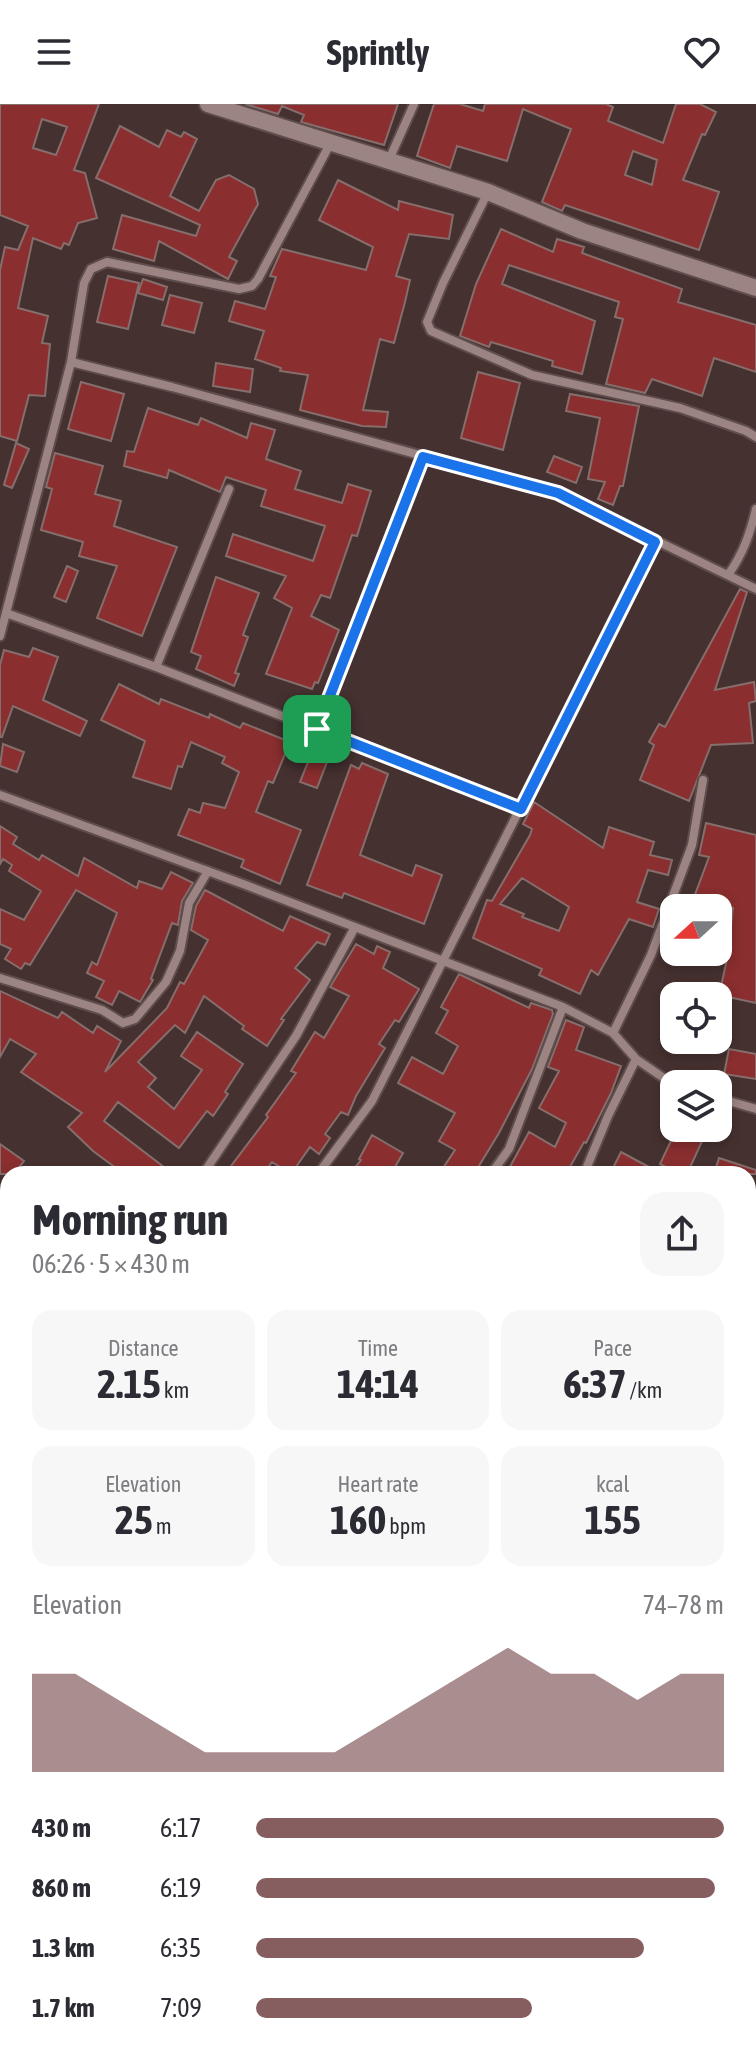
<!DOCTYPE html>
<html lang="en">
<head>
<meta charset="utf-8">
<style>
  body { margin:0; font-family:"Asap Condensed",sans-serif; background:#f7f7f7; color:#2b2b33; height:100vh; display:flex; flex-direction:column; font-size:30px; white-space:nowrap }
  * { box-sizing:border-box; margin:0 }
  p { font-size:26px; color:#7c7c81 }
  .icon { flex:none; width:44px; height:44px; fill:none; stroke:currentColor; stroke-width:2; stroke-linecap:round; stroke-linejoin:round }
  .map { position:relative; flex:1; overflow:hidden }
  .details { position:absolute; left:0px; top:1062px; width:756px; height:890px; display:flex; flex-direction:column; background:#fff; border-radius:24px 24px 0 0; box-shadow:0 4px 12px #0003 }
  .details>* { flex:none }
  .needle { width:52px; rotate:249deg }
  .buttons { position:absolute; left:660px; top:790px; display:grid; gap:16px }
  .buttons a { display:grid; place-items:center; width:72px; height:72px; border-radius:16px; background:#fff; box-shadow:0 4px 12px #0003; font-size:40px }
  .pin { position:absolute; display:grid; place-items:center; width:68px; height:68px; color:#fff; margin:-34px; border-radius:16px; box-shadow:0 4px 12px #0006 }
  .round { display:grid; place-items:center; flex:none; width:84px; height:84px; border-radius:24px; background:#f7f7f7 }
  .summary { display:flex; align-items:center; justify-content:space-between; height:136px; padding:0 32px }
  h1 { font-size:44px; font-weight:700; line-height:60px }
  .metrics { display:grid; grid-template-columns:repeat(3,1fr); gap:12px; height:136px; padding:8px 32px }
  .metrics div { display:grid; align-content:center; border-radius:20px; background:#f7f7f7; text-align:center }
  .metrics b { font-size:40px; font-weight:700 }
  .metrics small { font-size:22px; font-weight:400 }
  .metrics p { font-size:22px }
  .chart { height:224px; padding:16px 32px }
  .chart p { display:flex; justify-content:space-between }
  .chart svg { width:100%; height:144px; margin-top:8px; fill:#865e60; opacity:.7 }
  ul { padding:0 32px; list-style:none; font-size:26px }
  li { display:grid; grid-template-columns:128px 96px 1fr; align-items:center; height:60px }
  li i { height:20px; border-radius:10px; background:#865e60 }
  header { display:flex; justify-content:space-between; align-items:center; height:104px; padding:0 32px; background:#fff; font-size:36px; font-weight:700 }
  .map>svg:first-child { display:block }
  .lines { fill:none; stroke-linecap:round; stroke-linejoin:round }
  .stream { stroke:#bc5b58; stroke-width:5 }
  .river { stroke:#bc5b58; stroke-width:30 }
  .building { fill:#8a2e2f; stroke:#856e6c; stroke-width:2; fill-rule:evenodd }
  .street-casing { stroke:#5e4d4c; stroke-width:12 }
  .secondary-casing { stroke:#5e4d4c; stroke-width:20 }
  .street { stroke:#9c8482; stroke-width:8 }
  .secondary { stroke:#9c8482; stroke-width:16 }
  .route-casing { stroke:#fff; stroke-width:16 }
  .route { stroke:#1a73e8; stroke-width:10 }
</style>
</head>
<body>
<header><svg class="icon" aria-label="menu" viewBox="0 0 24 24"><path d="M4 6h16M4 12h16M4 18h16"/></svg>Sprintly<svg class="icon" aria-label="heart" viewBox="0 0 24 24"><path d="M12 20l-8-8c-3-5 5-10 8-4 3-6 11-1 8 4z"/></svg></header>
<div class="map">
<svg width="756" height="1951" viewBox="0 0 756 1951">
  <rect width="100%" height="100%" fill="#453130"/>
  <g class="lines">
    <path class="stream" d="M 748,1775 L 756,1768
      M 569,1951 L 578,1944"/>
    <path class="river" d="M 0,1161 L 8,1165
      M 748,1580 L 756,1583"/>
  </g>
  <path class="building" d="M 0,0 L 99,0 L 74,66 L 85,69 L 97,114 L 78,119 L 69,141 L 64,139 L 61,145 L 33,134 L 18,204 L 48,212 L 42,239 L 50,240 L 45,292 L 29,291 L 17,337 L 0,332 L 0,166 L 5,143 L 18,146 L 28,122 L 0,111 ZM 42,15 L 67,23 L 56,51 L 33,44 Z
    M 245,0 L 398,0 L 384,41 L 301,18 L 304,11 L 282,2 L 278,10 Z
    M 434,0 L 460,0 L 483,7 L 485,0 L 606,0 L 613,3 L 608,17 L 663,39 L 676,0 L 700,0 L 716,8 L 705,31 L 702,30 L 683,76 L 719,88 L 699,146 L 565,101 L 562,107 L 542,98 L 571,25 L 523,5 L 507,57 L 457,42 L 450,64 L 417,52 ZM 633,47 L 657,56 L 652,81 L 625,71 Z
    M 120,22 L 159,43 L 167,26 L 181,33 L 184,28 L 197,35 L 170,92 L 199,107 L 216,76 L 229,71 L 254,85 L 258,100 L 229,153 L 237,157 L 228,175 L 159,137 L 154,157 L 113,145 L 122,111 L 196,132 L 200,121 L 96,74 Z
    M 338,76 L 398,106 L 399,97 L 453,111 L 449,135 L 409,130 L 396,172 L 410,176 L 405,198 L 394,239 L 380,235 L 363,306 L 388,308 L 386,323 L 362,322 L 300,306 L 308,271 L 280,267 L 281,264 L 255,255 L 264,227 L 229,217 L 235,197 L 265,205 L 276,173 L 270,172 L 282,145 L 366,166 L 373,143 L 319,116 Z
    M 501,125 L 553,148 L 557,135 L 584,143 L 582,149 L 682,185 L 678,198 L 756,221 L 756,268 L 714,254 L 702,292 L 652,275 L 645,289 L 606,280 L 623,215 L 615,213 L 619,198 L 509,161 L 502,180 L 595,217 L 582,270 L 552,262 L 553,257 L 491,238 L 489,243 L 460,232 L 476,180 Z
    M 108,172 L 139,179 L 128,225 L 97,218 Z
    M 143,175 L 167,183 L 163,196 L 138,189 Z
    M 170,191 L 202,199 L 194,229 L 162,221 Z
    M 216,259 L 253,265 L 250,288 L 213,282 Z
    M 478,268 L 520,279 L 503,346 L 461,334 Z
    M 81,278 L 124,290 L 111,337 L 68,325 Z
    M 570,290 L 639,302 L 623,382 L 620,382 L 613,401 L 598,395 L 605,378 L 588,375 L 600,314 L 566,307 Z
    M 148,304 L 198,321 L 201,314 L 247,334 L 251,319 L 275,326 L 266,355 L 301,367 L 295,385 L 342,399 L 348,380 L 371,387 L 357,432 L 352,431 L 330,494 L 321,491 L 311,512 L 339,526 L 318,579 L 315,578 L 312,585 L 266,570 L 292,504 L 274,494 L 286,472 L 226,452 L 233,430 L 313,457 L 325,422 L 261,402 L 266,386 L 226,373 L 220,388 L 169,366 L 167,374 L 124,362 L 127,347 L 134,348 Z
    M 16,339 L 29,345 L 12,384 L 4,381 Z
    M 55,349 L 103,362 L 95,390 L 121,397 L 114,422 L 177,443 L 142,532 L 97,514 L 117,462 L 79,452 L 83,438 L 41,426 L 52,385 L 46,383 Z
    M 554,352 L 582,363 L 576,379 L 547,368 Z
    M 67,462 L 78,467 L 66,498 L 54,493 Z
    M 216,473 L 259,489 L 243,531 L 248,533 L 235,569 L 239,570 L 234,582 L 196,565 L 201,552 L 191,548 Z
    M 740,485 L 747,488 L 715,586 L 754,578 L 756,597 L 749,599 L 753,639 L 711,641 L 689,697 L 640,676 L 654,641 L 649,638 L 659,620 L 665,623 Z
    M 33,544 L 58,553 L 43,596 L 87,617 L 80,632 L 13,602 L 2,633 L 0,633 L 0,561 L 4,546 L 29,553 Z
    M 119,580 L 159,600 L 161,595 L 209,614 L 210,610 L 240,624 L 243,619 L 290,638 L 273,679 L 268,677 L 256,708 L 301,726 L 280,780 L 241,763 L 244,756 L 178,731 L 189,705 L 200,709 L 203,699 L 225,704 L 239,668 L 222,659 L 225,653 L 191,638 L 182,663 L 178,662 L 171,685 L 133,673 L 145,637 L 101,616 Z
    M 3,640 L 24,648 L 17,668 L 0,662 Z
    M 312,648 L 329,653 L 317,684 L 300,678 Z
    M 362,659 L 388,670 L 360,751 L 412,772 L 416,761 L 442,771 L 424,820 L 344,789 L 342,794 L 307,781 L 351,661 L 359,665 Z
    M 534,698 L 603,744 L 609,723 L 654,738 L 650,751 L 672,756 L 668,771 L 648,766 L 637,798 L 659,805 L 653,823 L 629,815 L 598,871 L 591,866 L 580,890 L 539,871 L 542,865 L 473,834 L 487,796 L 492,797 L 530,731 L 532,725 L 523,720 ZM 522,774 L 569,803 L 559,827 L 522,813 L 524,810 L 500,800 Z
    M 706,719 L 756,731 L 756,899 L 719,891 L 728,851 L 722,848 L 730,830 L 733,804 L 690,804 L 709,753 L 699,751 Z
    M 0,722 L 17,733 L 13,740 L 39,756 L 42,751 L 78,772 L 84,754 L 137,784 L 139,777 L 162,785 L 171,768 L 193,779 L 182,797 L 178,821 L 172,819 L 151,875 L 153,876 L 140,898 L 119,887 L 112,901 L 96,893 L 104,877 L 87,869 L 92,858 L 97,861 L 117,809 L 76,786 L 30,861 L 25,859 L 21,865 L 5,855 L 11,845 L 0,840 L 0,805 L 24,816 L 41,787 L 9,767 L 12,761 L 3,755 L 0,760 Z
    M 205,786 L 283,827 L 290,812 L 330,830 L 325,841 L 317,838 L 295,864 L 310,876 L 281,915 L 284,916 L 267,942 L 242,925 L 244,922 L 204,892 L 185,929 L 175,921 L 138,958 L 156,974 L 148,983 L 174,1005 L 202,966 L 181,952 L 197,928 L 243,960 L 225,988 L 228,990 L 213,1012 L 207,1007 L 179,1044 L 118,998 L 104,1017 L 173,1070 L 124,1070 L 93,1047 L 68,1023 L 82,1009 L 21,968 L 36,950 L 10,935 L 0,953 L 0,887 L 58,914 L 62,908 L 93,929 L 97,922 L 121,937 L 105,968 L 167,904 L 180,878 L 184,880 L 208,836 L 191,826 L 196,802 Z
    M 356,840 L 374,850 L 377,842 L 390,848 L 383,864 L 419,885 L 399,918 L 395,916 L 379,940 L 385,944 L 356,992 L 348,1011 L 341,1008 L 325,1030 L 330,1034 L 319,1050 L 310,1043 L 291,1070 L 272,1058 L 263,1070 L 225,1070 L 268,1013 L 266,1011 L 296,969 L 291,967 L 315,928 L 324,934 L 349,892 L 330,883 Z
    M 459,870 L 529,904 L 531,899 L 552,906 L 553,910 L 532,965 L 499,1029 L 474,1070 L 439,1070 L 455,1046 L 439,1037 L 455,1009 L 398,979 L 412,953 L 443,970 L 458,942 L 436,929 L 448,907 L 441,903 Z
    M 566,916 L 584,923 L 576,946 L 621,962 L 611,989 L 586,1039 L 584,1038 L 566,1070 L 506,1070 L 529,1028 L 555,1043 L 566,1019 L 539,1004 L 559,967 L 548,963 Z
    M 729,945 L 756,950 L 756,975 L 724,970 Z
    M 677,1024 L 685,1024 L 704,1033 L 687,1070 L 680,1070 L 660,1060 Z
    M 372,1031 L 403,1049 L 391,1070 L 350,1070 L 361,1056 L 359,1055 Z
    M 0,1040 L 24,1057 L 14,1070 L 0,1070 Z
    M 621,1048 L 662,1070 L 610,1070 Z
    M 719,1054 L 756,1066 L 756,1070 L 714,1070 Z"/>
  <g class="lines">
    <g class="street-casing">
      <path id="street" d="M 388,58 L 414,0
        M 488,88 L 443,179 L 427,218 L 431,227 L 532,271 L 680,304 L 746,327 L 756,333
        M 71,258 L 172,283 L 558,389 L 756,485
        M 728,471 C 743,450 750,430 756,405
        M 6,509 L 156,563 L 521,705
        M 0,532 L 71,258 L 84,179 L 91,165 L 107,158 L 239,185 L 252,182 L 258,175 L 330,40
        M 156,563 L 229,385
        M 317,625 L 423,353
        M 0,691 L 243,780 L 563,903 L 613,929 L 636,955 L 674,981
        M 0,874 L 102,906 L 123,919 L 135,915 L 166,878 L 180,847 L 189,799 L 208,767
        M 613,929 L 651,851 L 692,741 L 703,676
        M 718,994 L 756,1005
        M 203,1070 L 296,932 L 355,823
        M 318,1070 L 372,997 L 655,438
        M 491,1070 L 509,1045 L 563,903
        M 584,1070 L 608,1012 L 636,955
        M 0,1109 L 8,1113
        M 748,1131 L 756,1113
        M 0,1377 L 8,1379
        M 0,1522 L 6,1522
        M 0,1700 L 8,1703
        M 0,1876 L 8,1879"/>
    </g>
    <g class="secondary-casing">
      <path id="secondary" d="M 208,0 L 488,88 L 582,127 L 756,184"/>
    </g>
    <use href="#street" class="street"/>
    <use href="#secondary" class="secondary"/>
  </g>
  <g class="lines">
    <g class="route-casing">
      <path id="route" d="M 423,353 L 558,389 L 655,438 L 521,705 L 317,625 Z"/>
    </g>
    <use href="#route" class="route"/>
  </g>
</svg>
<div class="buttons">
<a><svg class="needle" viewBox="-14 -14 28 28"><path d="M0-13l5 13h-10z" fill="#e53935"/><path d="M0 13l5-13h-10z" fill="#7c7c81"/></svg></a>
<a><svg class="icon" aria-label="locate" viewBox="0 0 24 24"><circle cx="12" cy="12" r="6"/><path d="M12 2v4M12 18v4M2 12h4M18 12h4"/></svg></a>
<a><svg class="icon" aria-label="layers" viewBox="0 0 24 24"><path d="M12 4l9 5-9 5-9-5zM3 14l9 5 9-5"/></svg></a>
</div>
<div class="pin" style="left:317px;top:625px;background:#1e9e55"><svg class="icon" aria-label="arrive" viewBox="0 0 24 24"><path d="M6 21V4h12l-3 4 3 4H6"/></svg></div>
<section class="details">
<div class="summary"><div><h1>Morning run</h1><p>06:26 · 5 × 430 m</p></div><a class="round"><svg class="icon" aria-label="share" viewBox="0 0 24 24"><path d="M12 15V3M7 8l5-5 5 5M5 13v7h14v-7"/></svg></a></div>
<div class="metrics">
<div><p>Distance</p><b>2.15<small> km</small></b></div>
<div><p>Time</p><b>14:14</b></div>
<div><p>Pace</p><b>6:37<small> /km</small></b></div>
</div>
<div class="metrics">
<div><p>Elevation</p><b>25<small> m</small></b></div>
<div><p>Heart rate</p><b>160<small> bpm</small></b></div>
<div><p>kcal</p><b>155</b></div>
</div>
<div class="chart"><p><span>Elevation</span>74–78 m</p>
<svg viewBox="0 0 160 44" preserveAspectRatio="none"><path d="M0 44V14L10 14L20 22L30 30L40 38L50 38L60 38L70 38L80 30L90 22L100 14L110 6L120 14L130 14L140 22L150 14L160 14V44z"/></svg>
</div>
<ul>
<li><b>430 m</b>6:17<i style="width:100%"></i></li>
<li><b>860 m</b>6:19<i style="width:98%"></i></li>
<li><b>1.3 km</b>6:35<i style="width:83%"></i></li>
<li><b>1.7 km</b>7:09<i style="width:59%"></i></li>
</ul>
</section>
</div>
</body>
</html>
